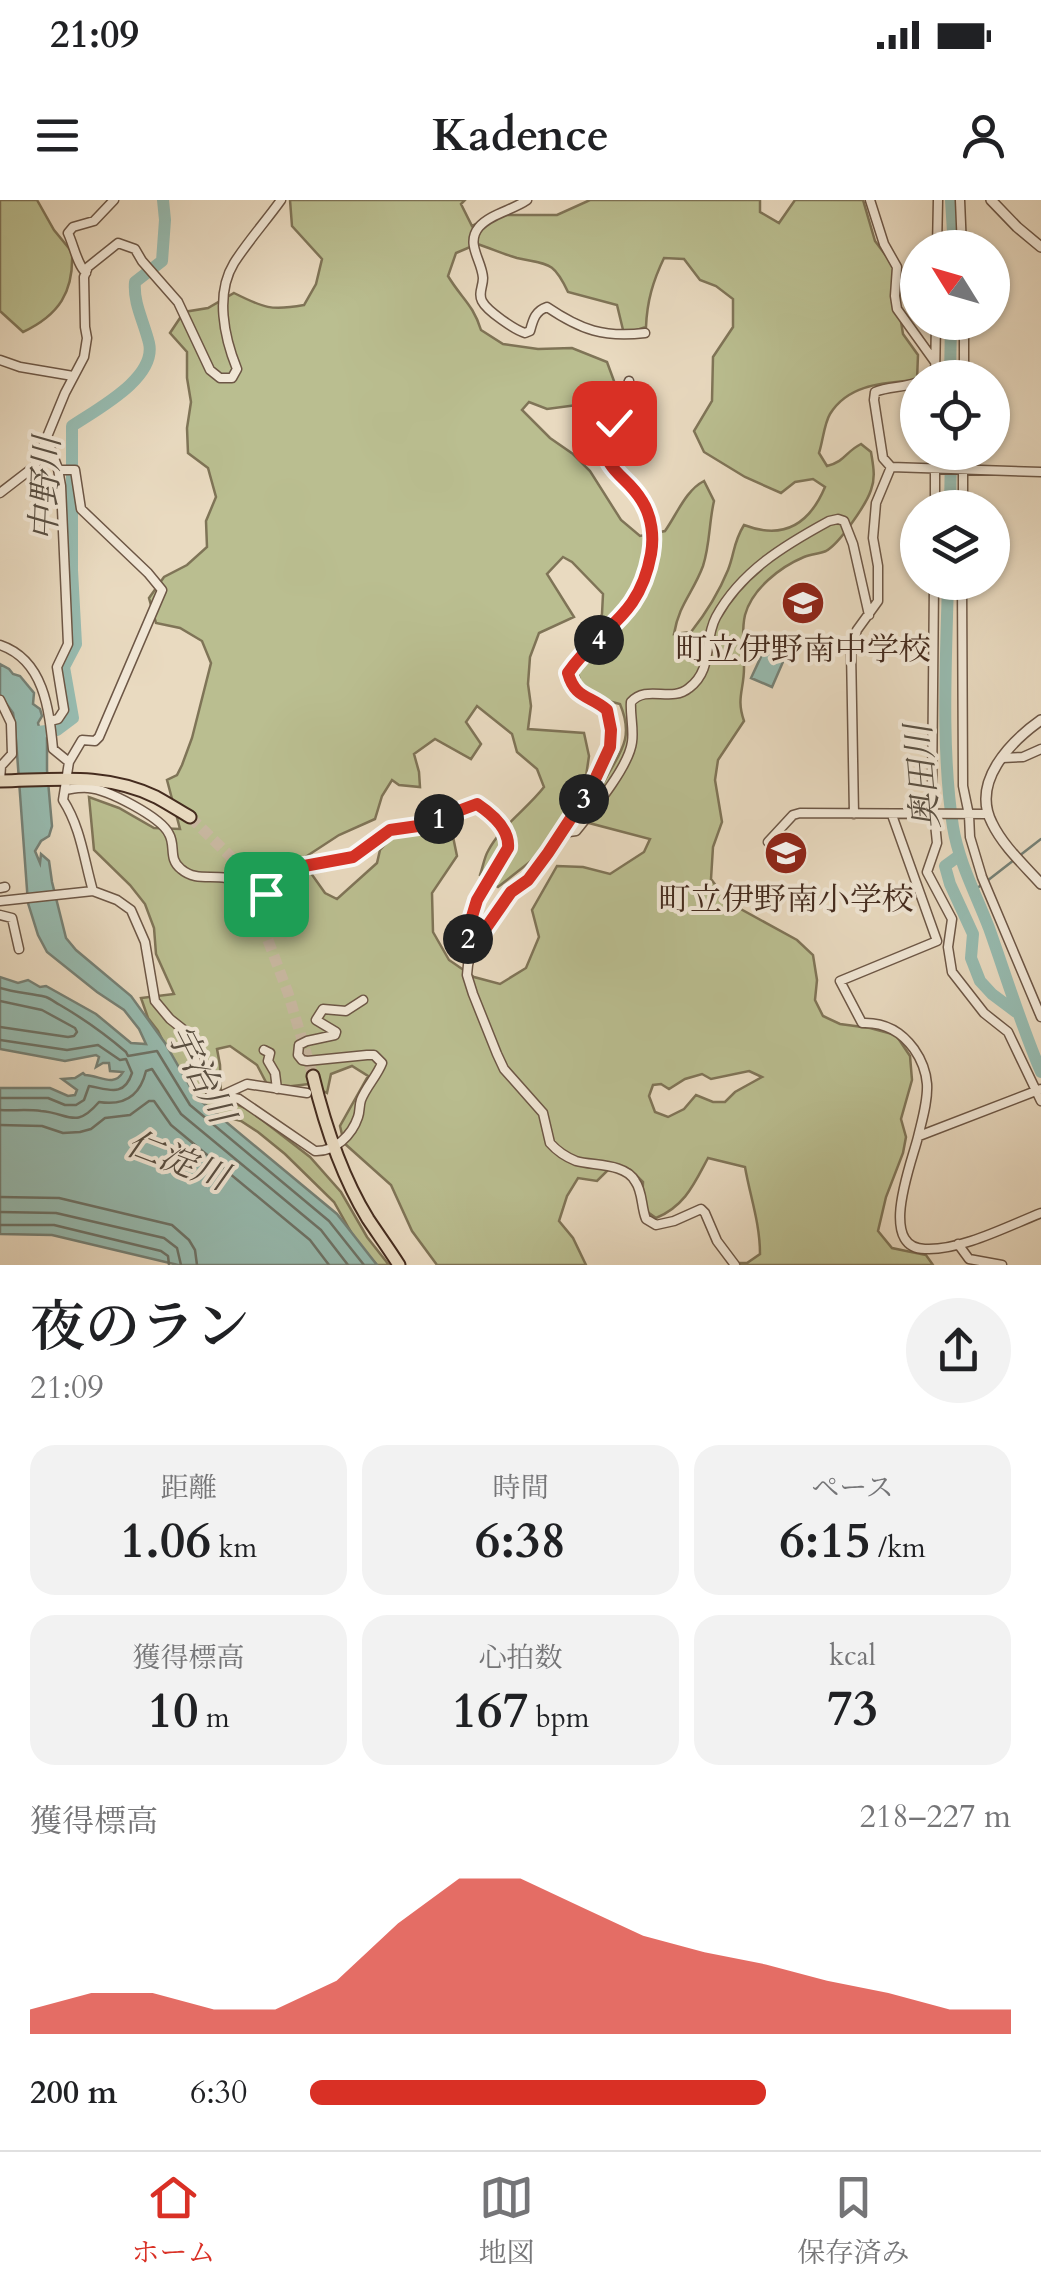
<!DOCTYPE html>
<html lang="ja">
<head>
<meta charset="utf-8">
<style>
  body { margin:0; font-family:Cardo,"Noto Serif JP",serif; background:#f2f2f2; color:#202124; height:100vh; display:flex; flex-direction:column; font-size:38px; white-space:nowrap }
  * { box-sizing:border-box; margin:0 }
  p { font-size:32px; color:#757577 }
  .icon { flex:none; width:55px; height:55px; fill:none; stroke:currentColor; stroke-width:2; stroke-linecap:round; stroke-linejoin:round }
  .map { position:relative; height:1065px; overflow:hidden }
  .panel { display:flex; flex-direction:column; background:#fff; flex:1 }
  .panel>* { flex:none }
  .needle { width:65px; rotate:307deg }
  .controls { position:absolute; left:900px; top:30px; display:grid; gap:20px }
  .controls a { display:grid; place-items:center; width:110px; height:110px; border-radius:50%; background:#fff; box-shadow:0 2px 8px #0004; font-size:50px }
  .pin { position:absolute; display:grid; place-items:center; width:85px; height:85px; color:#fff; margin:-42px; border-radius:20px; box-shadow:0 5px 15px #0006 }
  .km { position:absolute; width:50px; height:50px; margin:-25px; border-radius:50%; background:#222; color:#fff; font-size:28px; line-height:50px; text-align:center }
  .round { display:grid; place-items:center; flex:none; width:105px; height:105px; border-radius:52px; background:#f2f2f2 }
  .summary { display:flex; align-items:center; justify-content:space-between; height:170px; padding:0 30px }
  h1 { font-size:55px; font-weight:600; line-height:75px }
  .metrics { display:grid; grid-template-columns:repeat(3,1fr); gap:15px; height:170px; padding:10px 30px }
  .metrics div { display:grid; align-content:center; border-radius:25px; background:#f2f2f2; text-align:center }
  .metrics b { font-size:50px; font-weight:600 }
  .metrics small { font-size:28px; font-weight:400 }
  .metrics p { font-size:28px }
  .chart { height:280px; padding:20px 30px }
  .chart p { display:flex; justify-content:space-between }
  .chart svg { width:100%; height:180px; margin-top:10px; fill:#d93025; opacity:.7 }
  ul { padding:0 30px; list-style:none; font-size:32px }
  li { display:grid; grid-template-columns:160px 120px 1fr; align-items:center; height:75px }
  li i { height:25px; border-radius:12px; background:#d93025 }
  .status { display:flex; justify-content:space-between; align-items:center; height:70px; padding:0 50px; background:#fff; direction:ltr }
  .status svg { height:28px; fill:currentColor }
  header { display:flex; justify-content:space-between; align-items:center; height:130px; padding:0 30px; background:#fff; font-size:45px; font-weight:600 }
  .tab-bar { display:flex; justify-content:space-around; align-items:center; height:140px; border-top:2px solid #e0e0e0; background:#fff; font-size:28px; color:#757577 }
  .tab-bar a { display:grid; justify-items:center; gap:5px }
  .tab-bar .current { color:#d93025 }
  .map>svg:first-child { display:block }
  .green { fill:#babe90; stroke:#7f7457; stroke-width:2.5; fill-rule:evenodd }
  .water { fill:#97bbb0; stroke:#768176; stroke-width:2.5 }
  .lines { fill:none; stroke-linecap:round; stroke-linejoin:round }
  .shore { stroke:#6e7367; stroke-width:2.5 }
  .stream { stroke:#768176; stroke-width:2.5 }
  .river { stroke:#97bbb0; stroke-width:12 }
  .primary-tunnel { stroke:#c8b7a0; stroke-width:11; stroke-dasharray:11 5.5; stroke-linecap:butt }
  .minor-casing { stroke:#6d5746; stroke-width:11 }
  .tertiary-casing { stroke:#6d5746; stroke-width:12 }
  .primary-casing { stroke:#442b1e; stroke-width:15 }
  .minor { stroke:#f1e7d6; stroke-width:8 }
  .tertiary { stroke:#f1e7d6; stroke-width:9 }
  .primary { stroke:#e9dac0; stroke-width:11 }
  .route-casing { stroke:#fff; stroke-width:20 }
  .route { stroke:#d93025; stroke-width:12 }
  .labels { text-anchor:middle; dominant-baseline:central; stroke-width:8; stroke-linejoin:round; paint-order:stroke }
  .poi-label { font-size:32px; fill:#442b1e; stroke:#f1e7d6 }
  .water-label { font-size:35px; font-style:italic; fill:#594f42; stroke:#f1e7d6 }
</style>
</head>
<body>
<div class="status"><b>21:09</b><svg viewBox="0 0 49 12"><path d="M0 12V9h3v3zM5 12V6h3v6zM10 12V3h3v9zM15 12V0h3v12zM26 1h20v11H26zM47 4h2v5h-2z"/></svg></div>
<header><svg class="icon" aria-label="menu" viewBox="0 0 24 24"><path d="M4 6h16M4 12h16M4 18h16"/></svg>Kadence<svg class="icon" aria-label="person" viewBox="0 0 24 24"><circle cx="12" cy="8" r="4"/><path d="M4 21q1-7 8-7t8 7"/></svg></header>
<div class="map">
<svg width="1041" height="1065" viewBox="0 0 1041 1065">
  <rect width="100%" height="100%" fill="#e9dac0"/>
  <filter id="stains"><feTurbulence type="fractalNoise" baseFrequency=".002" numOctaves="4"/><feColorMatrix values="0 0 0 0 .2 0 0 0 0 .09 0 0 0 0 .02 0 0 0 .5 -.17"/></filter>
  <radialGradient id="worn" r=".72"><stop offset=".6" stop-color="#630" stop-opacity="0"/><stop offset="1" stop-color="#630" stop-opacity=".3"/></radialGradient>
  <path class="green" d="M 0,0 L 37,0 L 54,30 L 72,52 C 74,92 59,115 23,132 L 0,111 Z
    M 290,0 L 465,0 L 461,4 L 472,26 L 495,15 L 557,15 L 590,0 L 760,0 L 760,12 L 779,23 L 795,0 L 863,0 L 875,41 L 890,61 L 900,84 L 899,109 L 903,134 L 918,155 L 917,180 C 886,183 849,183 830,214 C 824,224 823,241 819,253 L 827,266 C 846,261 845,252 861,244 L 871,252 C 873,265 876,277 871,290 C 866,305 839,344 826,351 C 819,354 811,354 804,357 C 780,367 752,389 745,415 C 741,432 744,450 744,468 C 744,490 736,498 744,521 L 718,560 L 715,580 L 722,622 L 713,647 L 711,679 L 728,702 L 797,740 L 813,755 L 817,780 L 815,800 L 823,816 L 840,824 L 870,828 L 896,835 L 910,856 L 912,880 L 901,919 L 906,937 L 903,953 L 886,997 L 878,1031 L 892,1048 L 926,1055 L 933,1065 L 734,1065 L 735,1063 L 747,1063 L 760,1054 C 760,1023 750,996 745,967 L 708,958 C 694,984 685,1006 656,1018 L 642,1008 L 643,982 L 631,970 L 614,964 L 597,981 L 578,978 L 567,996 L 559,1021 L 573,1038 L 586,1065 L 437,1065 L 412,1031 L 391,985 L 344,943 L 340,926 L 368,876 L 352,866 L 331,874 L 327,893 L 309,884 L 284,887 L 268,886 L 257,865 L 230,846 L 217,849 L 220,865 L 221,898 L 248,909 L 310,957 L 341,992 L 367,1037 L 389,1065 L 377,1065 L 356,1041 L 334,1002 L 285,954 L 258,932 L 241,921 L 219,915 L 187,891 L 158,831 L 148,818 L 141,798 L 174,794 L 156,754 L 154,728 L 145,704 L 130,685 L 94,650 L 89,597 L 119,608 L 154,628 L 180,629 L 167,580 L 177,575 L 182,565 L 192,538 L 211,463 L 202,441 L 180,428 L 156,423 L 149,398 L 164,377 L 187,365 L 207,347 L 206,321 L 216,297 L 208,268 L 188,253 L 187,228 L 191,202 L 187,178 L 187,152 L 170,133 L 184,112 L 208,108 L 234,93 C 264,108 271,111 304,105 L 316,84 L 322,59 L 292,26 ZM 477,44 C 490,48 503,54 517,58 C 548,65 553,60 568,92 L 617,105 L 624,134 L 646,127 C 647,101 653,81 664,58 L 684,59 L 700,80 L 716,86 L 733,99 L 733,127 L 713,157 L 712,201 L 694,231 L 704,252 L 745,277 L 781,293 L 795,282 L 813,279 L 825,287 C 809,325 783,340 744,325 C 733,343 735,352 728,370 C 719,392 706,413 691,432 L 674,434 C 679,404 693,393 703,366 C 710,345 709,322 714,301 L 704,281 C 686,290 677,314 665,331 L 640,336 L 621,320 L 590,271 L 573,254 L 550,238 L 522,210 L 529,202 L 547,209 L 577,205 L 601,198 L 614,181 L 607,162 L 572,148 L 538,149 L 503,144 L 481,130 C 473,104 461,98 448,76 L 456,53 ZM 563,357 L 572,362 L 603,394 L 602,414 L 577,469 L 585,500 L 601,499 L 620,504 C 637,544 614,557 599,592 C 595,602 592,613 589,623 L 650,639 L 644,652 L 610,674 L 583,667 L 557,666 L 532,710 L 539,737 L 526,768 L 500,784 L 474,777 L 449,760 L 433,732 L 432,693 L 457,656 L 451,627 L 401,626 L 380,650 L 377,663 L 337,699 L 325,693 L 308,669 L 276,696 L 251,686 L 249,665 L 287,669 L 339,635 L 375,619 L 382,596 L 392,580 L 399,585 L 420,587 L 419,572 L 414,554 L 435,539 L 471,559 L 481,544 L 466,522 L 477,506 L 512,534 L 517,552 L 537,569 L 544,587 C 527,609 501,626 488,651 C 484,658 483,667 480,675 L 498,687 L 545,650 L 564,622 L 585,583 L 589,556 L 584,533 L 528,529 L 531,506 L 528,484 L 530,457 L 539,433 L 574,417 L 547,374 ZM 749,871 L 762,877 L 735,892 L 725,902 L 713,902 L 696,895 L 684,909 L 668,917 L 655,912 L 649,896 L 653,885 L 661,884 L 669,889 L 685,879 L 702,874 L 711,879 Z"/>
  <path class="water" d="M 766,446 L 786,455 L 772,487 L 751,478 Z
    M 0,464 L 9,469 L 13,474 L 20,476 L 34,493 L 33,504 L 40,509 L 42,516 L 38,523 L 39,527 L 47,529 L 47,570 L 52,626 L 49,636 L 41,641 L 35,651 L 40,663 L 41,654 L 49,661 L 52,682 L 66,738 L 76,750 L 131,796 L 165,843 L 196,897 L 337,1014 L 377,1065 L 178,1065 L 52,1035 L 0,1034 L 0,888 L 50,888 L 68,896 L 75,895 L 77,890 L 62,879 L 75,878 L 83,873 L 85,875 C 99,875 114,888 123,872 L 110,871 L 109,863 L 103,863 L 96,867 L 99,857 L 96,855 L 65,861 L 0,849 L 0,777 L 18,783 L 28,780 L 40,787 L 46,786 L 96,814 L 131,843 L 146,844 L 139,829 L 124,810 L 97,792 L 47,752 L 38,735 L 28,703 L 15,526 L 13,513 L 0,495 Z"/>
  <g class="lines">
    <path class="shore" d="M 0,788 C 16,793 30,793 46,797 C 51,799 56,803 60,805 C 84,819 105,834 126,852 L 128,856 L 157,851 L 190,905 L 329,1021 L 364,1065
      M 0,801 L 42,810 L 75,828 L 77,832 L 74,836 L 68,837 L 0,827
      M 0,840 L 67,850 L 98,845 L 120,860 L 126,859 L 132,873 C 124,898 108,889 89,886 L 84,900 L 76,905 L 65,905 L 48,898 L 0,898
      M 0,910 C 13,911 27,909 41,911 C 69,913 75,930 99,902 C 124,906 140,896 146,871 L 152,869 L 181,914 L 321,1030 L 348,1065
      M 0,925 L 42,926 L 63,933 L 80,932 L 91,929 L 105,918 L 130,915 L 149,901 L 154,901 L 171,925 L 310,1040 L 329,1065
      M 0,997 L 59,998 L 172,1025 L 189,1040 L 195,1050 L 197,1065
      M 0,1012 L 56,1013 L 164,1038 L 177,1048 L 181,1065
      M 0,1025 L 54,1025 L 161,1051 L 168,1056 L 169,1065"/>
    <path class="stream" d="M 987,681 L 1041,639
      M 973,691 L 980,686"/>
    <path class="river" d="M 951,0 L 954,48
      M 950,178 L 951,122
      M 950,308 L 951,252
      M 948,382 C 946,461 941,549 953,627 C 959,663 976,694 989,728 C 1006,776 1021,825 1041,872
      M 37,532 L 57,530 L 73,518 L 64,467 L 76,444 L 72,370 L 72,226 C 97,209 157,178 149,143 C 144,122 133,103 135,82 L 162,61 L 165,20 L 163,0
      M 960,655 L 945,666 L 950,684 L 973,734 L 971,758 L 980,781 L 992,794 L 1016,812"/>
    <path class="primary-tunnel" d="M 190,617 L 230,656 L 244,677 L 288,793 L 313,876"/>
    <g class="minor-casing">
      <path id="minor" d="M 527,0 C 513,10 490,14 479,27 C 465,44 482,60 483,78 C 483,87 478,93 482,101 C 487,111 515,130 525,133 L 530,131 C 533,120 535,111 547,107 C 581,130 604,138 645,133
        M 870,0 L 884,44 L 897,67 L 895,96 L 897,109 L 935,162
        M 960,0 L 962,48
        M 937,48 L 938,0
        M 86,73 C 77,64 74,46 68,33 L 73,27 L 94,21 L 114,0
        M 0,160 L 20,167 L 73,176
        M 935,178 L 936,122
        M 964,178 L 964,122
        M 629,181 L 614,223 L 603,237 C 606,274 626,274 642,301 C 652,317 654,337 651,354 C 640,420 600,426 568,473 L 575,490 L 607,510 L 611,530 L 610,547 L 592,586 L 574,616 L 528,680 L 511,692 L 489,721 L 472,749 L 468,765 L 467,775 L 473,794 L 497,854 L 504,869 L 543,913 L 550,943 C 557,951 566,957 576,961 C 594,966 625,963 635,981 C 643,992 641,1007 646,1019 L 656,1025 L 674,1021 L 701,1009 L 705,1013 L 717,1041 L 735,1065
        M 47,239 L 58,269 L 61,286 L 68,444 L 57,467 L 64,510 L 58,519 L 50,521
        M 891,267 L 1041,272
        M 891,267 L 883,258 L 874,200 L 875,192 C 889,186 904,188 918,182
        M 59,270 L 75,270 L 81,309 L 148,373 L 162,390 L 99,537 L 95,541 L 82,540 L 69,562 L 63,600 C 81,628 84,660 93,691
        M 0,293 L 35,266 L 65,193 L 84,157 L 87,138 L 85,127 L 84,77 L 88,67 L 118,43 L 135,49 L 142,61 L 178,102 L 210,170 L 220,178 L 232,178 L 237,169 C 224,137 215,94 234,63 C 248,41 266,21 281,0
        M 935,308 L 935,252
        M 963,308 L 963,252
        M 934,382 L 932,594 L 937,643 L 927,672 L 952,719 L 948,747 L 952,772 L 984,813 L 1008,832 L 1041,901
        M 962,382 L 963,586 L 969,615 L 970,637 L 982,677 L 1041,817
        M 0,445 C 44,460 49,509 53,549 L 69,562
        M 0,500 L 11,523 L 12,554 L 1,566 L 0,581
        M 1002,558 L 1023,557 L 1041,549
        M 65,590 C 72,589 81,587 88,588 C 107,589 161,617 169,634 C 176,646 168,659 181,669 C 195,681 210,675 226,678 C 241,681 253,699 270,693 C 279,690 283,677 289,669 L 353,657 L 390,630 L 418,626 L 477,604 C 492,615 510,629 508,648 L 477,700 L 467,733 L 472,749
        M 854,614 L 851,450 L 857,430 L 878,401 L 878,366 L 873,338 L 876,303 L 891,267
        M 892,615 L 937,741 L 840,781 L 862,823 C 883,822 901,831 914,849 C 921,859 926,871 927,884 C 928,901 922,920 918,937 C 912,962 877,1048 925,1049 C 960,1051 1008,1026 1041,1013
        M 562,633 L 576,631 C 592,611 629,567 632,542 C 634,529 630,515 631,502 C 647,484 671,503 689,488 C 714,469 703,441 716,417 C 741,371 785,345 829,321 L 838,319 L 844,321 L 853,344 L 869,415
        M 768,642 L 793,615 L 800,613 L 988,614
        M 0,688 L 5,687
        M 0,701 L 93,691 L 117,700 L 131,710 L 145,742 L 155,801 L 170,819 L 189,834 L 197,866 L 211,893 L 239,899 L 315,951 C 335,952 352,935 358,917 C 360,912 359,906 361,900 C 366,887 377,876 382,863 L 374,855 L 367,855 L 307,861 L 302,860 L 298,855 L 299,845 L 307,841 L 335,835 L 336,832 L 316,820 L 323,809 L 346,811 L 363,800
        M 0,715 L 12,718 L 19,749
        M 264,850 L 270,853 L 268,861 L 275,873 L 277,889
        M 223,895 L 247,884 L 307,893
        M 919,936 L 1041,889
        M 958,1044 L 969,1059 L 1002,1065"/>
    </g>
    <g class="tertiary-casing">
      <path id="tertiary" d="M 991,0 L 1017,27 L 1041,47
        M 1041,520 C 1010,542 971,582 992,623 C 1003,646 1024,665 1041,684"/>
    </g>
    <g class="primary-casing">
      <path id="primary" d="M 0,581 C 53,580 105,572 156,597 C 167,603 178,610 190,617
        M 313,876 C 325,926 341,975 368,1019 C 378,1034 389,1049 399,1065"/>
    </g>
    <use href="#minor" class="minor"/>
    <use href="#tertiary" class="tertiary"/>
    <use href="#primary" class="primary"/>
  </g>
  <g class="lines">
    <g class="route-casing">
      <path id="route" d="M 266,694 C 279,691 281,679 288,669 L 353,657 L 390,630 L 418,626 L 477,604 C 492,614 510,629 508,648 L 477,700 L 467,733 L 472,748 L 511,692 L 528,680 L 548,653 L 592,586 L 610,547 L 611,530 L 607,510 C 590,495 575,499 568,473 C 600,426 639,420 651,354 C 654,337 652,317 642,301 C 626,274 606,275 602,237 L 614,223"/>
    </g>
    <use href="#route" class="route"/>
  </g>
  <defs>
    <g id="school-disc" transform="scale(2.25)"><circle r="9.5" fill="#8f2418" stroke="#f1e7d6"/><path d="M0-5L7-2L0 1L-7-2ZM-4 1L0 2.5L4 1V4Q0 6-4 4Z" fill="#fff"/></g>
  </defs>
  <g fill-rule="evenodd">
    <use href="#school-disc" x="803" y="403"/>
    <use href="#school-disc" x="786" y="653"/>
  </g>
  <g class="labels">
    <g class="poi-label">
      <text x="803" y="450">町立伊野南中学校</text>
      <text x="786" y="700">町立伊野南小学校</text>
    </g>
    <g class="water-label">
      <text transform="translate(46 289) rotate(-88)">中野川</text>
      <text transform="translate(923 577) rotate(-95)">奥田川</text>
      <text transform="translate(200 874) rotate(63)">宇治川</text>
      <text transform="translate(177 961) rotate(21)">仁淀川</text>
    </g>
  </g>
  <rect width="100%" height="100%" filter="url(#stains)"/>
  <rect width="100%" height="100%" fill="url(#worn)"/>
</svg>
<div class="controls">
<a><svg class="needle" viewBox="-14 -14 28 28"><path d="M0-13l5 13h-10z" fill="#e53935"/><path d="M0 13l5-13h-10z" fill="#757577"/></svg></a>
<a><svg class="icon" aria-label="locate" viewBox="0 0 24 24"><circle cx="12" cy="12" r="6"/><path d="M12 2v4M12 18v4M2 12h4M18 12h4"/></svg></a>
<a><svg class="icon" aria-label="layers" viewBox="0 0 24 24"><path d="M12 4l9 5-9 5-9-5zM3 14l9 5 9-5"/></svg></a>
</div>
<div class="pin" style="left:266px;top:694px;background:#1e9e55"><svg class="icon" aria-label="arrive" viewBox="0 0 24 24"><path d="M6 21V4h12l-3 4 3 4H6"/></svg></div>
<div class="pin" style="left:614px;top:223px;background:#d93025"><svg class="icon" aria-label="check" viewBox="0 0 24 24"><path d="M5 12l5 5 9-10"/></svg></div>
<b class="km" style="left:439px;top:619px">1</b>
<b class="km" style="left:468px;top:739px">2</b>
<b class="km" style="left:584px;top:599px">3</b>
<b class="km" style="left:599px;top:440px">4</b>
</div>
<section class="panel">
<div class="summary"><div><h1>夜のラン</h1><p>21:09</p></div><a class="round"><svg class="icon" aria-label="share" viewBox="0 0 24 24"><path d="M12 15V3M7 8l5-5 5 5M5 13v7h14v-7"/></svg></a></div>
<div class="metrics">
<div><p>距離</p><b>1.06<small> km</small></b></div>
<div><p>時間</p><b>6:38</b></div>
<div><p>ペース</p><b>6:15<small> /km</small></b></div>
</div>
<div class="metrics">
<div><p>獲得標高</p><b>10<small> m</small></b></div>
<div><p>心拍数</p><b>167<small> bpm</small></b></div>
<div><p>kcal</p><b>73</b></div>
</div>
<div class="chart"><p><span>獲得標高</span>218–227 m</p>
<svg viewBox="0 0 160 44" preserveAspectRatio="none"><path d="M0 44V38L10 34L20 34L30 38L40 38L50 31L60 17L70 6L80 6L90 13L100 20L110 24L120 27L130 31L140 34L150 38L160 38V44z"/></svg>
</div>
<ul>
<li><b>200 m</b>6:30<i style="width:65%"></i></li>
</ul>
</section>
<nav class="tab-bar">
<a class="current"><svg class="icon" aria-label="home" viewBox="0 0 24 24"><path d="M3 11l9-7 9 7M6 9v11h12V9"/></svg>ホーム</a>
<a><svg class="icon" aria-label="map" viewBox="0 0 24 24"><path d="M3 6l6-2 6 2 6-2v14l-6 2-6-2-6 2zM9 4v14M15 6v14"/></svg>地図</a>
<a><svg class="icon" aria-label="saved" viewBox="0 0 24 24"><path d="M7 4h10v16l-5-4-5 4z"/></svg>保存済み</a>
</nav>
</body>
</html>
